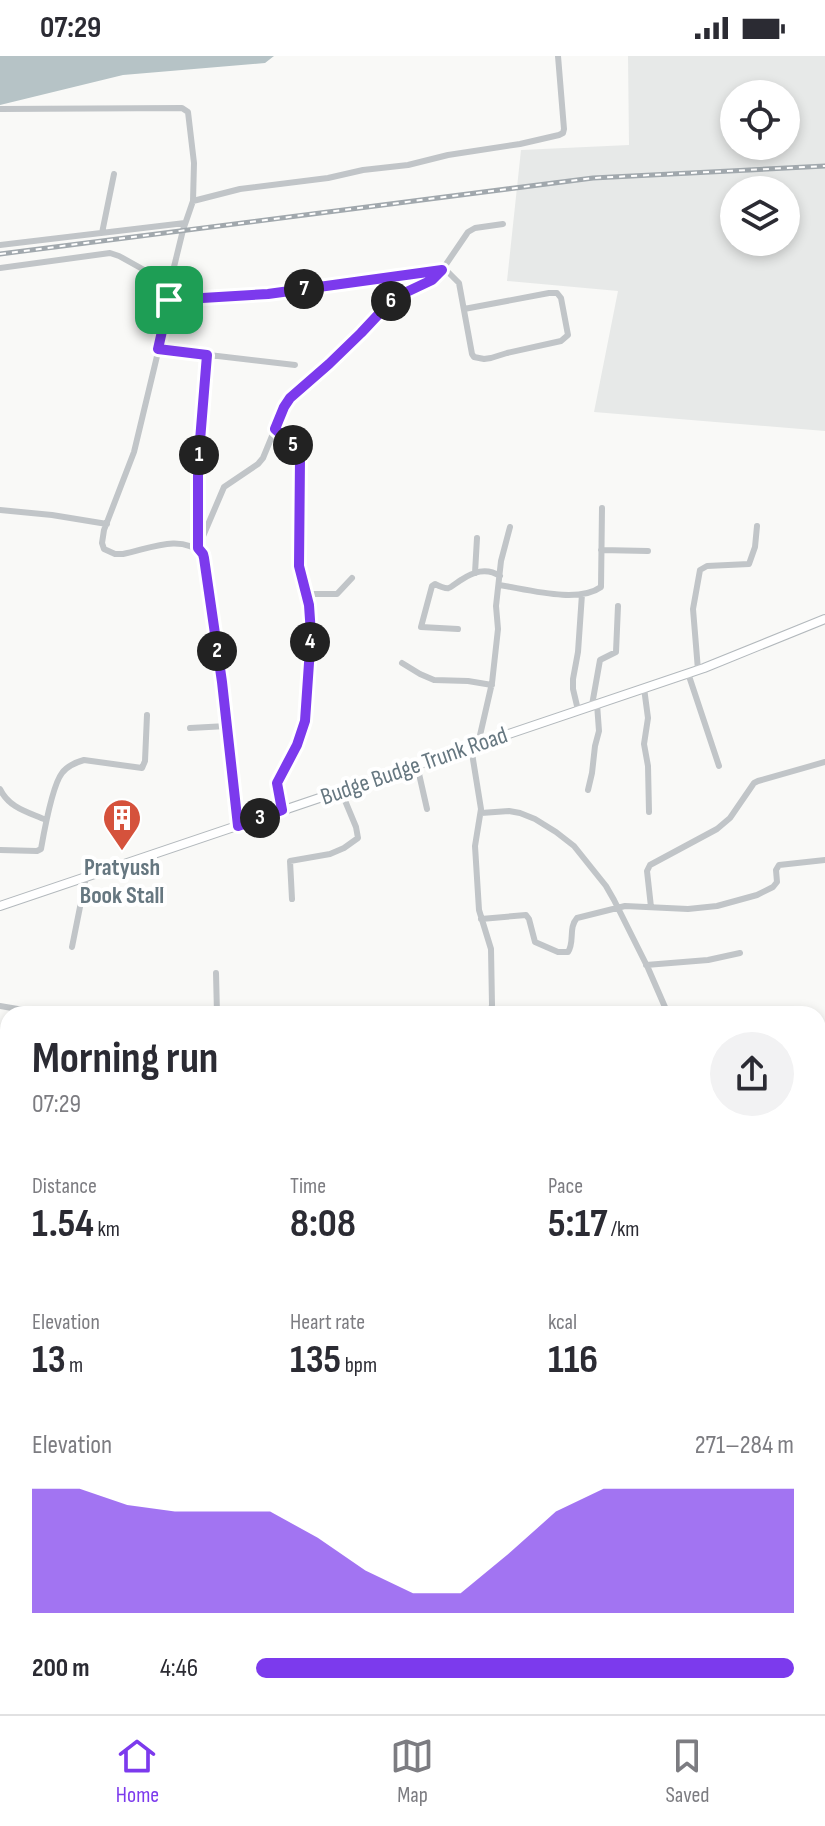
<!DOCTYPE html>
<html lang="en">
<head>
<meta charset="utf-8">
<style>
  body { margin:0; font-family:"Sofia Sans Condensed",sans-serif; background:#f2f2f3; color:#2b2b33; height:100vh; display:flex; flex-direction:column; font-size:30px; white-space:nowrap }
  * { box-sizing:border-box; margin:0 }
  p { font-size:26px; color:#7c7c81 }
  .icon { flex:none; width:44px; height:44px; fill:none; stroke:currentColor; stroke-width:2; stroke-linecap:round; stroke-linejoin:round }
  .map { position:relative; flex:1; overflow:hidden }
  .panel { position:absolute; left:0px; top:950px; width:826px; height:708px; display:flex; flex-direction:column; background:#fff; border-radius:24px 24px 0 0; box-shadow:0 4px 12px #0003 }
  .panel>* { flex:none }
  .fabs { position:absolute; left:720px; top:24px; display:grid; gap:16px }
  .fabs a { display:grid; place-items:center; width:80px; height:80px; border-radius:50%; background:#fff; box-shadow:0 4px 12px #0003; font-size:40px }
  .pin { position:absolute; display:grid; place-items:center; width:68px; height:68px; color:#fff; margin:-34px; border-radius:16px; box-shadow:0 4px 12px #0006 }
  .km { position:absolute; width:40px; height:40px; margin:-20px; border-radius:50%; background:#222; color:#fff; font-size:22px; line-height:40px; text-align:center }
  .round { display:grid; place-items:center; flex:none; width:84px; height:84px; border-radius:42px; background:#f2f2f3 }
  .headline { display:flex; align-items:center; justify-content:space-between; height:136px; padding:0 32px }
  h1 { font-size:44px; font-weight:700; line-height:60px }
  .figures { display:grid; grid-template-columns:repeat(3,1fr); gap:12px; height:136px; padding:8px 32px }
  .figures div { display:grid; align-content:center }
  .figures b { font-size:40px; font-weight:700 }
  .figures small { font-size:22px; font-weight:400 }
  .figures p { font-size:22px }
  .chart { height:224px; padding:16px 32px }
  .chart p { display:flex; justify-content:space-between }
  .chart svg { width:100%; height:144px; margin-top:8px; fill:#7c3aed; opacity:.7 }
  ul { padding:0 32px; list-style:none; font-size:26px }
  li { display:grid; grid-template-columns:128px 96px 1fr; align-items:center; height:60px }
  li i { height:20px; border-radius:10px; background:#7c3aed }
  .status { display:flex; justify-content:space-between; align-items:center; height:56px; padding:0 40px; background:#fff; direction:ltr }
  .status svg { height:22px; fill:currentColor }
  .menu { display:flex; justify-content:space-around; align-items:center; height:112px; border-top:2px solid #e1e1e2; background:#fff; font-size:22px; color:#7c7c81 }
  .menu a { display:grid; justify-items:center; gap:4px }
  .menu .selected { color:#7c3aed }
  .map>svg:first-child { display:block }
  .built { fill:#e7e9e8; fill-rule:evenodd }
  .water { fill:#b6c3c6 }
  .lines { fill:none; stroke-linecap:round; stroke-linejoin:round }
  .secondary-casing { stroke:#b3b9bd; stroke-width:10 }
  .street { stroke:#c1c5c8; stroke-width:6 }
  .secondary { stroke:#fff; stroke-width:8 }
  .rail-casing { stroke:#a1a8ad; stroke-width:5 }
  .rail { stroke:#fff; stroke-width:2; stroke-dasharray:6; stroke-linecap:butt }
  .route-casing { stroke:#fff; stroke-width:16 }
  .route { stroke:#7c3aed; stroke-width:10 }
  .labels { text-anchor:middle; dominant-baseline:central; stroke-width:8; stroke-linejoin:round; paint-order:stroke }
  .street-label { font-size:24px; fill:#667780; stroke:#fff }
  .poi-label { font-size:24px; font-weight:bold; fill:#667780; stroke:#fff }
</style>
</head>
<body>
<div class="status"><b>07:29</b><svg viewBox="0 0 49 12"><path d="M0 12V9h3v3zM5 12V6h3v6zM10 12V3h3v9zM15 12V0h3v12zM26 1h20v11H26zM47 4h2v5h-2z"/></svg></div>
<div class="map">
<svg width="825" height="1658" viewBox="0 0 825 1658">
  <rect width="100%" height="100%" fill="#f9f9f7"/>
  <path class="built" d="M 628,0 L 825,0 L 825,375 L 594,356 L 618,235 L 507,225 L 521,94 L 629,89 ZM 734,38 L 786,38 L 786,90 L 734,90 ZM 734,134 L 786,134 L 786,186 L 734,186 Z"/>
  <path class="water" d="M 0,0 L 274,0 L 265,7 L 123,19 L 0,49 Z"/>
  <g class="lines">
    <g class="secondary-casing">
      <path id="secondary" d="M 0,850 L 704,612 L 825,563"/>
    </g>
    <path class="street" d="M 0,53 L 182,52 L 188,56 L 194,107 L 193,145 L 183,174 L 172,219 L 164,271 L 134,396 L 104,474 L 102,487 L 104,493 L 115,498 L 123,498 C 149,493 180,477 203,498 L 222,626 L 238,770
      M 193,145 L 240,133 L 328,122 L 363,114 L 408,109 L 448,99 L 520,88 L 559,79 L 563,77 L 564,73 L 558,0
      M 102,177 L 114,118
      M 0,189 L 185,167
      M 0,212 L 110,197 L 119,200 L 146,215 L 172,219
      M 169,244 L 268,238 L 442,214 L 449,217 L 459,227 L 472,298 L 474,301 L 484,303 L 491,302 L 507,297 L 561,285 L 568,279 L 561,242 L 557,237 L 549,237 L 464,253
      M 158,293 L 295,309
      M 275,373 L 293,389 L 299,398 L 301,431 L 299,510 L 309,549 L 311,578 L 305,665 L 297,689 L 277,727 L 282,754
      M 0,454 L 52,459 L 107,468
      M 199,487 L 197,474 L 198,409 L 207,299
      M 198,492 L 224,431 L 258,408 L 263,402 L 284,351 L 290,342 L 329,308 L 396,241 L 438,220 L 468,176 L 475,172 L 503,168
      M 601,494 L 648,495
      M 475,517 L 477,482
      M 499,529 C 526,533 578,548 601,531 L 602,452
      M 307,538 L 337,538 L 352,522
      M 458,573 L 421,571 L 432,530 L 435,528 C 439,530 445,533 449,532 C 450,532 459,525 461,524 C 473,516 486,511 500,520
      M 402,607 L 420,618 L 434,624 L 468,625 L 492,629
      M 698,614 L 693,553 L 700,514 L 707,510 L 749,508 L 755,491 L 757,470
      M 688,617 L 719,710
      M 644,632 L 648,662 L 644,688 L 648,710 L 649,756
      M 592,649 L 600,604 L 616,596 L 618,550
      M 578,654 L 573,633 L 573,623 L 578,596 L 582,538
      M 190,672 L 227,670
      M 478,688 L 492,627 L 498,573 L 496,550 L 501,505 L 510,471
      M 471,691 L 481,753 L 475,790 L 479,854 L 491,893 L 492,949 L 490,958
      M 417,709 L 427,753
      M 0,733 C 9,752 28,756 46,764
      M 588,734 L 592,717 L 595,690 L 599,675 L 597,648
      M 481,757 L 509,755 L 520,757 L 535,763 L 556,776 L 574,790 L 606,830 L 614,844 L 648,912 L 668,958
      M 0,794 L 37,795 L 41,793 C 44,776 52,730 62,717 C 67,710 77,706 84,704 L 142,712 L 145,705 L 147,659
      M 292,843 L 290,805 L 330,798 L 344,792 L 358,782 L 356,771 L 341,735
      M 651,851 L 647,815 L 650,809 L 717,773 L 730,762 L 754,727 L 758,725 L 825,706
      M 481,863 L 526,859 L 529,863 L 535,886 L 558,896 L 568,896 C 575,886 568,872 577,862 L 625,850 L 688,853 L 717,850 L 757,839 L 773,831 L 777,826 L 776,814 L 779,809 L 825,804
      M 72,891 L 86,821
      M 646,909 L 708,904 L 740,897
      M 216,917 L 217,958
      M 0,950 L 47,958
      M 818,1050 L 825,1052
      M 0,1126 L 8,1127
      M 818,1135 L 825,1138
      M 0,1166 L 8,1162
      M 818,1174 L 825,1178
      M 0,1198 L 8,1198
      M 818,1262 L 825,1260
      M 0,1434 L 8,1431
      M 824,1596 L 825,1596
      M 625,1650 L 626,1658
      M 769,1650 L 770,1658
      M 23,1652 L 23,1650"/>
    <use href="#secondary" class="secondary"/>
    <g class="rail-casing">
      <path id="rail" d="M 0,198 L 593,122 L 825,110"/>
    </g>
    <use href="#rail" class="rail"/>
  </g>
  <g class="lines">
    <g class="route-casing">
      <path id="route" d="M 442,214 L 432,224 L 396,241 L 391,245 L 361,277 L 329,308 L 290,342 L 284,351 L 275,373 L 293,389 L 300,403 L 299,510 L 309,549 L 311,578 L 305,665 L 297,689 L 277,727 L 282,754 L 238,770 L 222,626 L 204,502 L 203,498 L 198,492 L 198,409 L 207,299 L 158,293 L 169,244 L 268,238 Z"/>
    </g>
    <use href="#route" class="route"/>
  </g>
  <defs>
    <g id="building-pin" transform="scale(2)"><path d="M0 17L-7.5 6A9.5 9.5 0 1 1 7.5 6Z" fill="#d5523c" stroke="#fff"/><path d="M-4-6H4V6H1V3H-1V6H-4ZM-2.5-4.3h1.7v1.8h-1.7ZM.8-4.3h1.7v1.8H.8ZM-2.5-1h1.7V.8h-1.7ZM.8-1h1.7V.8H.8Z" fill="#fff"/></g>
  </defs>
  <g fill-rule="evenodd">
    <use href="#building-pin" x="122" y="762"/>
  </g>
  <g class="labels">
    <g class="street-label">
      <text transform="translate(414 710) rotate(-19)">Budge Budge Trunk Road</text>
    </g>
    <g class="poi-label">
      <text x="122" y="811">Pratyush<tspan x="122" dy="28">Book Stall</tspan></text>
    </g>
  </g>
</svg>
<div class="fabs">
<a><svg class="icon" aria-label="locate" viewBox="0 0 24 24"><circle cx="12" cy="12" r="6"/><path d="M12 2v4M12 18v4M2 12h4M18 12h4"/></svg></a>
<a><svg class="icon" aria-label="layers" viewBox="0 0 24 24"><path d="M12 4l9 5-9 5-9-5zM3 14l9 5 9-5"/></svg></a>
</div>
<div class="pin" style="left:169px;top:244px;background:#1e9e55"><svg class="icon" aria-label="arrive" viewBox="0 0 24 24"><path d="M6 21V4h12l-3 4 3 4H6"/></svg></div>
<b class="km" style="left:199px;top:399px">1</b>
<b class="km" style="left:217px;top:595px">2</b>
<b class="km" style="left:260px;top:762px">3</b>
<b class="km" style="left:310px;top:586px">4</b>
<b class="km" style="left:293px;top:389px">5</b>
<b class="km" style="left:391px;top:245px">6</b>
<b class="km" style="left:304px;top:233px">7</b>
<section class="panel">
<div class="headline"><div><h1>Morning run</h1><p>07:29</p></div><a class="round"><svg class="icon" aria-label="share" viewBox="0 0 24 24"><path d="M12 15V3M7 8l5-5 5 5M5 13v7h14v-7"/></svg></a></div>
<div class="figures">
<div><p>Distance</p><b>1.54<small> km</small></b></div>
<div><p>Time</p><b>8:08</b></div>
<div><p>Pace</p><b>5:17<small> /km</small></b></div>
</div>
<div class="figures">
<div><p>Elevation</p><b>13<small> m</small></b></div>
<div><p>Heart rate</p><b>135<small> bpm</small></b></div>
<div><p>kcal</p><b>116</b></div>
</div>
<div class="chart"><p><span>Elevation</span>271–284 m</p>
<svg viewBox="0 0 160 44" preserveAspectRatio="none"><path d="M0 44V6L10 6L20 11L30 13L40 13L50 13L60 21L70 31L80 38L90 38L100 26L110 13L120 6L130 6L140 6L150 6L160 6V44z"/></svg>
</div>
<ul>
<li><b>200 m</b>4:46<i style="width:100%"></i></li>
</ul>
</section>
</div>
<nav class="menu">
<a class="selected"><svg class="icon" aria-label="home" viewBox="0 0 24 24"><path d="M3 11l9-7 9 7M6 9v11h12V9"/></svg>Home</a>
<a><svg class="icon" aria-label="map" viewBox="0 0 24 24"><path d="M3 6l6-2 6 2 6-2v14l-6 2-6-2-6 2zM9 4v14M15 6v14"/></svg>Map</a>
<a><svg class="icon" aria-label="saved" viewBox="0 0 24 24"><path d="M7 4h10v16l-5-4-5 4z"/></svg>Saved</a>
</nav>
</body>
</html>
